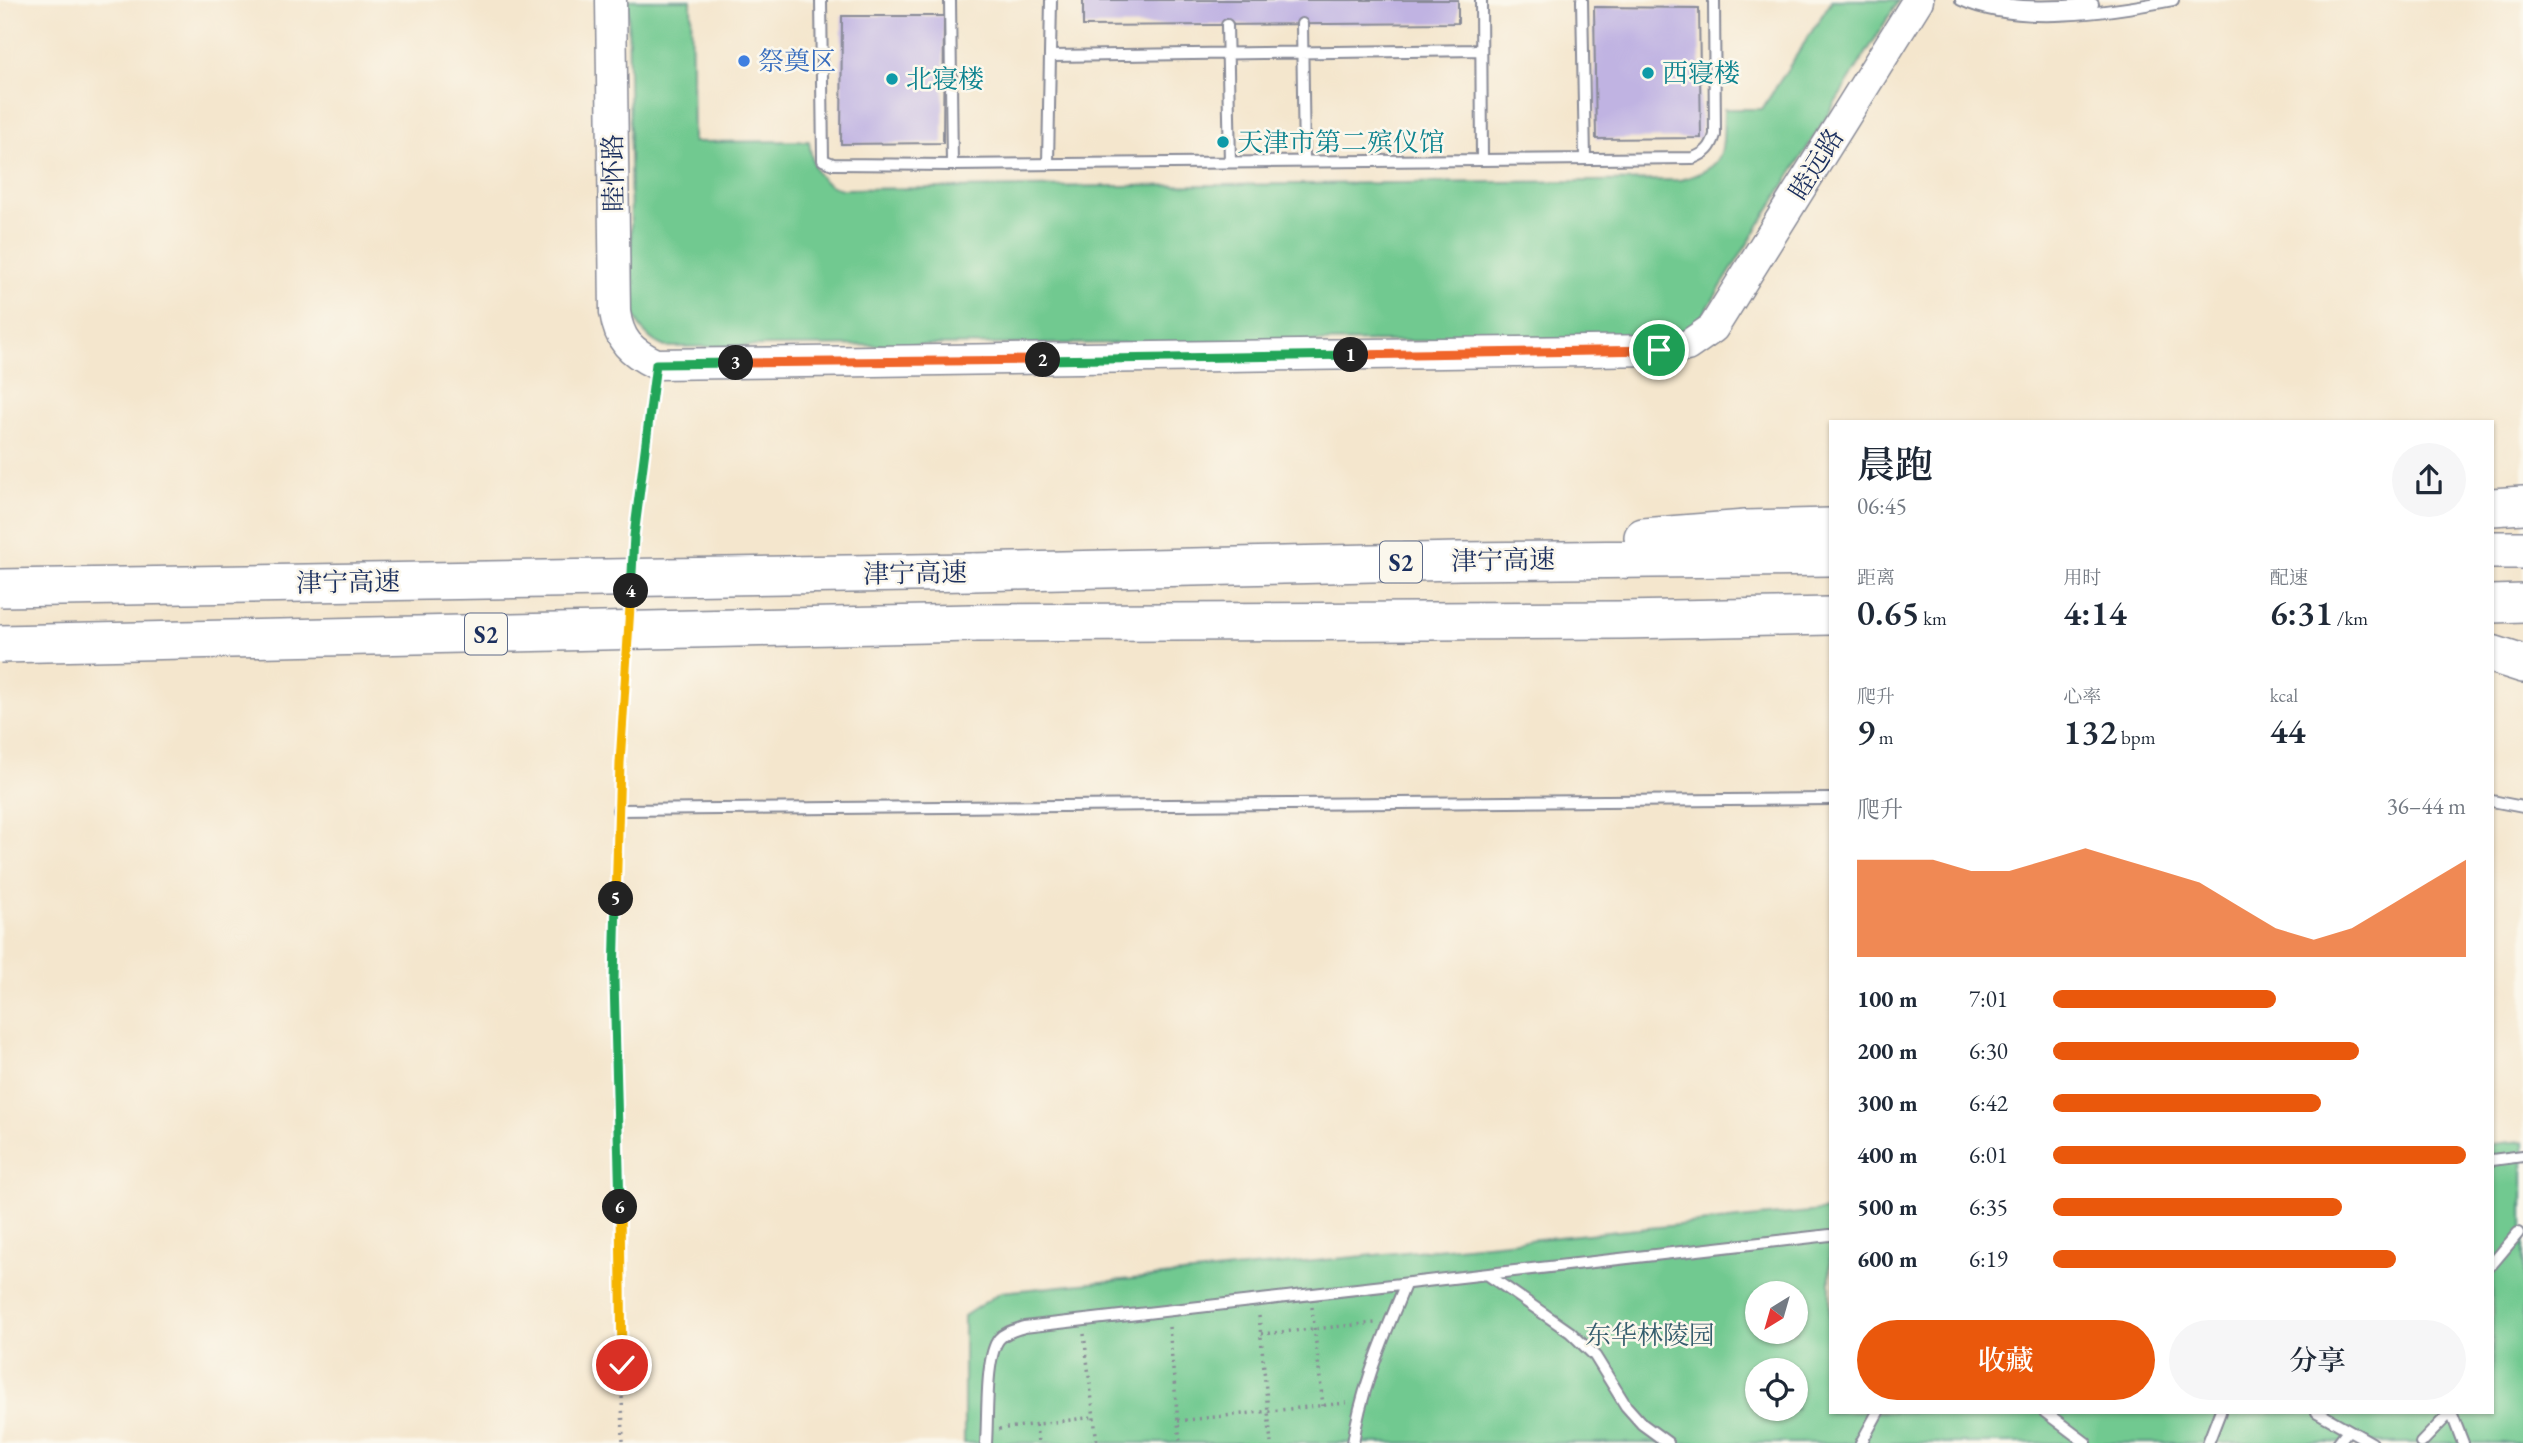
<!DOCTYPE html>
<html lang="zh">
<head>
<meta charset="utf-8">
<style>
  body { margin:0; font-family:"EB Garamond","Noto Serif SC",serif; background:#f6f6f7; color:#1f2937; height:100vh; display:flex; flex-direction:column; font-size:26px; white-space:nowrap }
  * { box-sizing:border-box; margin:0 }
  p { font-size:23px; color:#747a83 }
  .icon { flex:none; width:38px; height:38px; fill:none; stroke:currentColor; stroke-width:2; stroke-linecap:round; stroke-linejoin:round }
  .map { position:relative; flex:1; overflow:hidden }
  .drawer { position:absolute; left:1829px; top:420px; width:665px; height:994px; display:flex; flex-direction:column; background:#fff; border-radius:0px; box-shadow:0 2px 5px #0004 }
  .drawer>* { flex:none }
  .needle { width:46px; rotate:217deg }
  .fabs { position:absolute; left:1745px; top:1281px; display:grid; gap:14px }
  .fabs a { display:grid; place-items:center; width:63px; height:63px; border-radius:50%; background:#fff; box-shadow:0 2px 5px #0004; font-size:35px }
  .pin { position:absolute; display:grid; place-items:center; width:60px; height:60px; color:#fff; margin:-30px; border:4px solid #fff; border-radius:50%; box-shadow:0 2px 7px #0007 }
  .km { position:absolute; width:35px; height:35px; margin:-18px; border-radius:50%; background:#222; color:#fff; font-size:19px; line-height:35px; text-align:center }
  .round { display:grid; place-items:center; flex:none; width:74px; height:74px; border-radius:37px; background:#f6f6f7 }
  .overview { display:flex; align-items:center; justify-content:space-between; height:119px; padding:0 28px }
  h1 { font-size:38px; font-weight:600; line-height:52px }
  .stats { display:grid; grid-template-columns:repeat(3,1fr); gap:10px; height:119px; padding:7px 28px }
  .stats div { display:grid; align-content:center }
  .stats b { font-size:35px; font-weight:600 }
  .stats small { font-size:19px; font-weight:400 }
  .stats p { font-size:19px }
  .chart { height:196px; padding:14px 28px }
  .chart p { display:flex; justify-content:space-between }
  .chart svg { width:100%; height:126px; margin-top:7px; fill:#ea580c; opacity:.7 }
  .action { display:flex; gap:14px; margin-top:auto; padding:14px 28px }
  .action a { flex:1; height:80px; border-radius:42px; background:#ea580c; color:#fff; font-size:28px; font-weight:600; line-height:80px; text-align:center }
  .action a+a { background:#f6f6f7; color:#1f2937 }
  ul { padding:0 28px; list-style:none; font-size:23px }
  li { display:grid; grid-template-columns:112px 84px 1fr; align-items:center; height:52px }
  li i { height:18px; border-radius:9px; background:#ea580c }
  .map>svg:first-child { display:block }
  .green { fill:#71c990; stroke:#467c77; stroke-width:2; fill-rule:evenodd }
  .building { fill:#c0b3e2 }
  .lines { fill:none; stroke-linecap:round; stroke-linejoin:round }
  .lane-casing { stroke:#888a96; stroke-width:14 }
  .secondary-casing { stroke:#888a96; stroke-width:33 }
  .highway-casing { stroke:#888a96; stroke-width:40 }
  .path { stroke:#888a96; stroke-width:3.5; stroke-dasharray:2 5; stroke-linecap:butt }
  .lane { stroke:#fff; stroke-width:10 }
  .secondary { stroke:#fff; stroke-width:30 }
  .highway { stroke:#fff; stroke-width:37 }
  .highway-bridge-casing { stroke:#888a96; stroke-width:40; stroke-linecap:butt }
  .highway-bridge { stroke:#fff; stroke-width:37 }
  .split-1-casing { stroke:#fff; stroke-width:14 }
  .split-2-casing { stroke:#fff; stroke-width:14 }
  .split-3-casing { stroke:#fff; stroke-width:14 }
  .split-4-casing { stroke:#fff; stroke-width:14 }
  .split-5-casing { stroke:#fff; stroke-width:14 }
  .split-6-casing { stroke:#fff; stroke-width:14 }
  .split-7-casing { stroke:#fff; stroke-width:14 }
  .split-1 { stroke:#f0652b; stroke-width:9 }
  .split-2 { stroke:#22a559; stroke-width:9 }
  .split-3 { stroke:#f0652b; stroke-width:9 }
  .split-4 { stroke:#22a559; stroke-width:9 }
  .split-5 { stroke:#f5b400; stroke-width:9 }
  .split-6 { stroke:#22a559; stroke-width:9 }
  .split-7 { stroke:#f5b400; stroke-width:9 }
  .shop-dot { fill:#3f7fe0; stroke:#fbf7ec; stroke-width:2.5 }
  .culture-dot { fill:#0f9aa8; stroke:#fbf7ec; stroke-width:2.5 }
  .labels { text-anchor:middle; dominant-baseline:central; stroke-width:5; stroke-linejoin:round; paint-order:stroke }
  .shield { fill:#fbf7ec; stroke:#5e6b89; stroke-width:2 }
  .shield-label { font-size:24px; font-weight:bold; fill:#1b2f5e }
  .shop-label { font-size:26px; fill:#366cbe; stroke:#fbf7ec; text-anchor:start }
  .culture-label { font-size:26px; fill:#0d838f; stroke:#fbf7ec; text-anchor:start }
  .street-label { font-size:26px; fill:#1b2f5e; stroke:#fbf7ec }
  .park-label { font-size:26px; fill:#355d6d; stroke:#fbf7ec }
</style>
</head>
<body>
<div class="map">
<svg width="2523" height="1443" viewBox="0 0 2523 1443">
  <rect width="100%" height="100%" fill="#fbf7ec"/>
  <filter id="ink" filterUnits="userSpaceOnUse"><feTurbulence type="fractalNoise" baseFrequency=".0143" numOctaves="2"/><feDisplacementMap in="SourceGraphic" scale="14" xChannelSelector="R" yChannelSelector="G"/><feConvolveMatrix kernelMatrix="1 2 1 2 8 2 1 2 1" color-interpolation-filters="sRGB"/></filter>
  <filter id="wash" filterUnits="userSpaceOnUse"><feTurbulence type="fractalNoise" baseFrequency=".00686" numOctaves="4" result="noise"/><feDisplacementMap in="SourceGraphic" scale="28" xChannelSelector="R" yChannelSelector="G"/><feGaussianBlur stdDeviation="1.57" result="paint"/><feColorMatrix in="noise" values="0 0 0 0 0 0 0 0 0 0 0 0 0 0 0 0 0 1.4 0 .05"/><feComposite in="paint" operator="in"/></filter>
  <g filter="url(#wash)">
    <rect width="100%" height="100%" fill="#f4e6cd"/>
    <path class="green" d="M 628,0 L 691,0 L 693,142 L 809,141 C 812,165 816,184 842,189 L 1680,180 C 1729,166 1722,154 1724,109 L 1762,109 L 1832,0 L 1899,0 L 1704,314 C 1691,330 1679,334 1660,339 L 665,347 C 647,340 637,325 632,308 Z
      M 2523,1141 L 2523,1443 L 964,1443 L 964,1316 L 1001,1292 L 1830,1210 L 1830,1412 L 2492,1412 L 2492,1144 ZM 1757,1293 L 1796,1293 L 1796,1332 L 1757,1332 ZM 1757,1370 L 1796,1370 L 1796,1409 L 1757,1409 Z"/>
    <g id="blocks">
      <path class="building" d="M 1083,0 L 1458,0 L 1458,23 L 1083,26 Z
        M 1594,7 L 1699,8 L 1701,138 L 1596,139 Z
        M 842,16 L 944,16 L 943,143 L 841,144 Z"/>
    </g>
  </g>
  <g filter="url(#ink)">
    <use href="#blocks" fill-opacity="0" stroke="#888a96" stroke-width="2"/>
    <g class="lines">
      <g class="lane-casing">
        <path id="lane" d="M 821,0 L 823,160 L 833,164 L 952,165 L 1693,158 C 1706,153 1711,148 1715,135 L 1714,0
          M 950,0 L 952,165
          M 1481,0 L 1482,160
          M 1582,0 L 1585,159
          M 1961,0 C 2020,27 2111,12 2173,0
          M 1983,0 C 2019,9 2056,7 2093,4
          M 1302,24 L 1304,161
          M 1227,25 L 1230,162
          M 1052,56 L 1481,50
          M 1048,163 L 1051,0
          M 2492,801 L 2523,807
          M 618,810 L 1830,799
          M 2492,1160 L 2523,1156
          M 2492,1264 L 2518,1233
          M 1488,1275 L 1570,1332 L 1595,1356 L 1626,1406 L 1642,1424 L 1668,1443
          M 2045,1412 L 2086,1443
          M 2317,1412 L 2372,1443
          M 2451,1412 L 2463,1443
          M 986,1443 C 988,1419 985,1356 999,1339 C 1005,1332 1015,1330 1024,1327 L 1830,1235
          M 1353,1443 C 1361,1388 1384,1337 1405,1285
          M 1861,1443 L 1878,1412
          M 2208,1443 L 2220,1412
          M 2338,1443 L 2348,1430
          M 2421,1443 L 2451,1412"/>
      </g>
      <g class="secondary-casing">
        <path id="secondary" d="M 611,0 L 615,312 C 619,341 631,352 656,364 L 1659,350 L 1687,346 L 1713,328 L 1918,0"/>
      </g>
      <g class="highway-casing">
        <path id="highway" d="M 2492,507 L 2523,505
          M 1643,537 L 1746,529 L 1830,527
          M 2492,550 L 2523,550
          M 972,572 L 1459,561 L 1830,557
          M 2492,604 L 2523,603
          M 972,623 L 1622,620 L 1830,616
          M 2492,654 L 2523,664"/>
      </g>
      <path class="path" d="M 633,550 L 653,387
        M 619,794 L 628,659
        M 618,823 L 614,980 L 623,1443
        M 1312,1307 L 1323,1406
        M 1259,1316 L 1271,1443
        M 1169,1327 L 1180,1443
        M 1084,1334 L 1097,1443
        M 1261,1334 L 1375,1323
        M 1178,1421 L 1346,1403
        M 1036,1425 L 1038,1443
        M 999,1429 L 1094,1417"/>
      <use href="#lane" class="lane"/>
      <use href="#secondary" class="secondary"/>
      <use href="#highway" class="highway"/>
      <g class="highway-bridge-casing">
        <path id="highway-bridge" d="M 0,588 L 972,572
          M 0,644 L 972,623"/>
      </g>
      <use href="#highway-bridge" class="highway-bridge"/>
    </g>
  </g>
  <g class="lines" filter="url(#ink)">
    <g class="split-1-casing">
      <path id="split-1" d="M 1351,355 L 1659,350"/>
    </g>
    <g class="split-2-casing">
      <path id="split-2" d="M 1043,360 L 1351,355"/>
    </g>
    <g class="split-3-casing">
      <path id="split-3" d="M 736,363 L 1043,360"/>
    </g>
    <g class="split-4-casing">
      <path id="split-4" d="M 631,591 L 634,536 L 656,364 L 736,363"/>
    </g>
    <g class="split-5-casing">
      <path id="split-5" d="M 616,899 L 620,763 L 631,591"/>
    </g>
    <g class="split-6-casing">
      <path id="split-6" d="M 616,899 L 614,980 L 620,1207"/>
    </g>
    <g class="split-7-casing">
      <path id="split-7" d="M 620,1207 L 622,1365"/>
    </g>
    <use href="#split-1" class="split-1"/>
    <use href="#split-2" class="split-2"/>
    <use href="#split-3" class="split-3"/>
    <use href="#split-4" class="split-4"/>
    <use href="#split-5" class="split-5"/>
    <use href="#split-6" class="split-6"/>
    <use href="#split-7" class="split-7"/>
  </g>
  <circle class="shop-dot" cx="744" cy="61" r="7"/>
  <g class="culture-dot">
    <circle cx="1648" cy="73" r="7"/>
    <circle cx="892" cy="79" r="7"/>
    <circle cx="1223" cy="142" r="7"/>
  </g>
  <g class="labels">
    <g class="shield">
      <rect x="1380" y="541.5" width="42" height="41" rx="5"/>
      <rect x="465" y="613.5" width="42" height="41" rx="5"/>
    </g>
    <g class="shield-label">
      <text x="1401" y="562">S2</text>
      <text x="486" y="634">S2</text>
    </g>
    <g class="shop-label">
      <text x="758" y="61">祭奠区</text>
    </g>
    <g class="culture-label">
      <text x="1662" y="73">西寝楼</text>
      <text x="906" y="79">北寝楼</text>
      <text x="1237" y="142">天津市第二殡仪馆</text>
    </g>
    <g class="street-label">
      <text transform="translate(1816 164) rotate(-58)">睦远路</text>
      <text transform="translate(613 173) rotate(-91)">睦怀路</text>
      <text transform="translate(1503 560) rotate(-1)">津宁高速</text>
      <text transform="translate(915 573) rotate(-1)">津宁高速</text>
      <text transform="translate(348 582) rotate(-1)">津宁高速</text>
    </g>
    <g class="park-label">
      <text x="1650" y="1335">东华林陵园</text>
    </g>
  </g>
</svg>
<div class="fabs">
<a><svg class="needle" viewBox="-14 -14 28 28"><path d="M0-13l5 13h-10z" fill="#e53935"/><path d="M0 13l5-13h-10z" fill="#747a83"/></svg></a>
<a><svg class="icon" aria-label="locate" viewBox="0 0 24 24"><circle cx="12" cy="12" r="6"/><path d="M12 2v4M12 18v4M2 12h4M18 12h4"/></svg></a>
</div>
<div class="pin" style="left:1659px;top:350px;background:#1e9e55"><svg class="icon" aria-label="arrive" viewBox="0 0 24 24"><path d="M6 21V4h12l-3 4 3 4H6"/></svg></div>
<div class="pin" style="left:622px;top:1365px;background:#d93025"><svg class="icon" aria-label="check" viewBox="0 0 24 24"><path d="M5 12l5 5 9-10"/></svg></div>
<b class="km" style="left:1351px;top:355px">1</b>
<b class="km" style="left:1043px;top:360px">2</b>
<b class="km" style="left:736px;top:363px">3</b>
<b class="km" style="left:631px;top:591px">4</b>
<b class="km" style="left:616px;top:899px">5</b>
<b class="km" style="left:620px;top:1207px">6</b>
<section class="drawer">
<div class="overview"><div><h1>晨跑</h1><p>06:45</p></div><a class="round"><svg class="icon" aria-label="share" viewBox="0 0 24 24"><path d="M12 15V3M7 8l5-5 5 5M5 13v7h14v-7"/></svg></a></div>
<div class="stats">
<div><p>距离</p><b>0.65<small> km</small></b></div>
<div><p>用时</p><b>4:14</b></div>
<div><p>配速</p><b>6:31<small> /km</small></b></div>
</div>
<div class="stats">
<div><p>爬升</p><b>9<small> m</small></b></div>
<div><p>心率</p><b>132<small> bpm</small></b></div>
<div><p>kcal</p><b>44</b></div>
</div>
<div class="chart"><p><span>爬升</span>36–44 m</p>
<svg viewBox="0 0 160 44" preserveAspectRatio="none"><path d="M0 44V10L10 10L20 10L30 14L40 14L50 10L60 6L70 10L80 14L90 18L100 26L110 34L120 38L130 34L140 26L150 18L160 10V44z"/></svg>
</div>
<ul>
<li><b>100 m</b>7:01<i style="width:54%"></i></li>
<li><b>200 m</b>6:30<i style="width:74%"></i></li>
<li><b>300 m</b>6:42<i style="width:65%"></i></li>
<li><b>400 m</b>6:01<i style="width:100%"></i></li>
<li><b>500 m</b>6:35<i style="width:70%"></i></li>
<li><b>600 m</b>6:19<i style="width:83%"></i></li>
</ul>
<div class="action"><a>收藏</a><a>分享</a></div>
</section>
</div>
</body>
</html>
